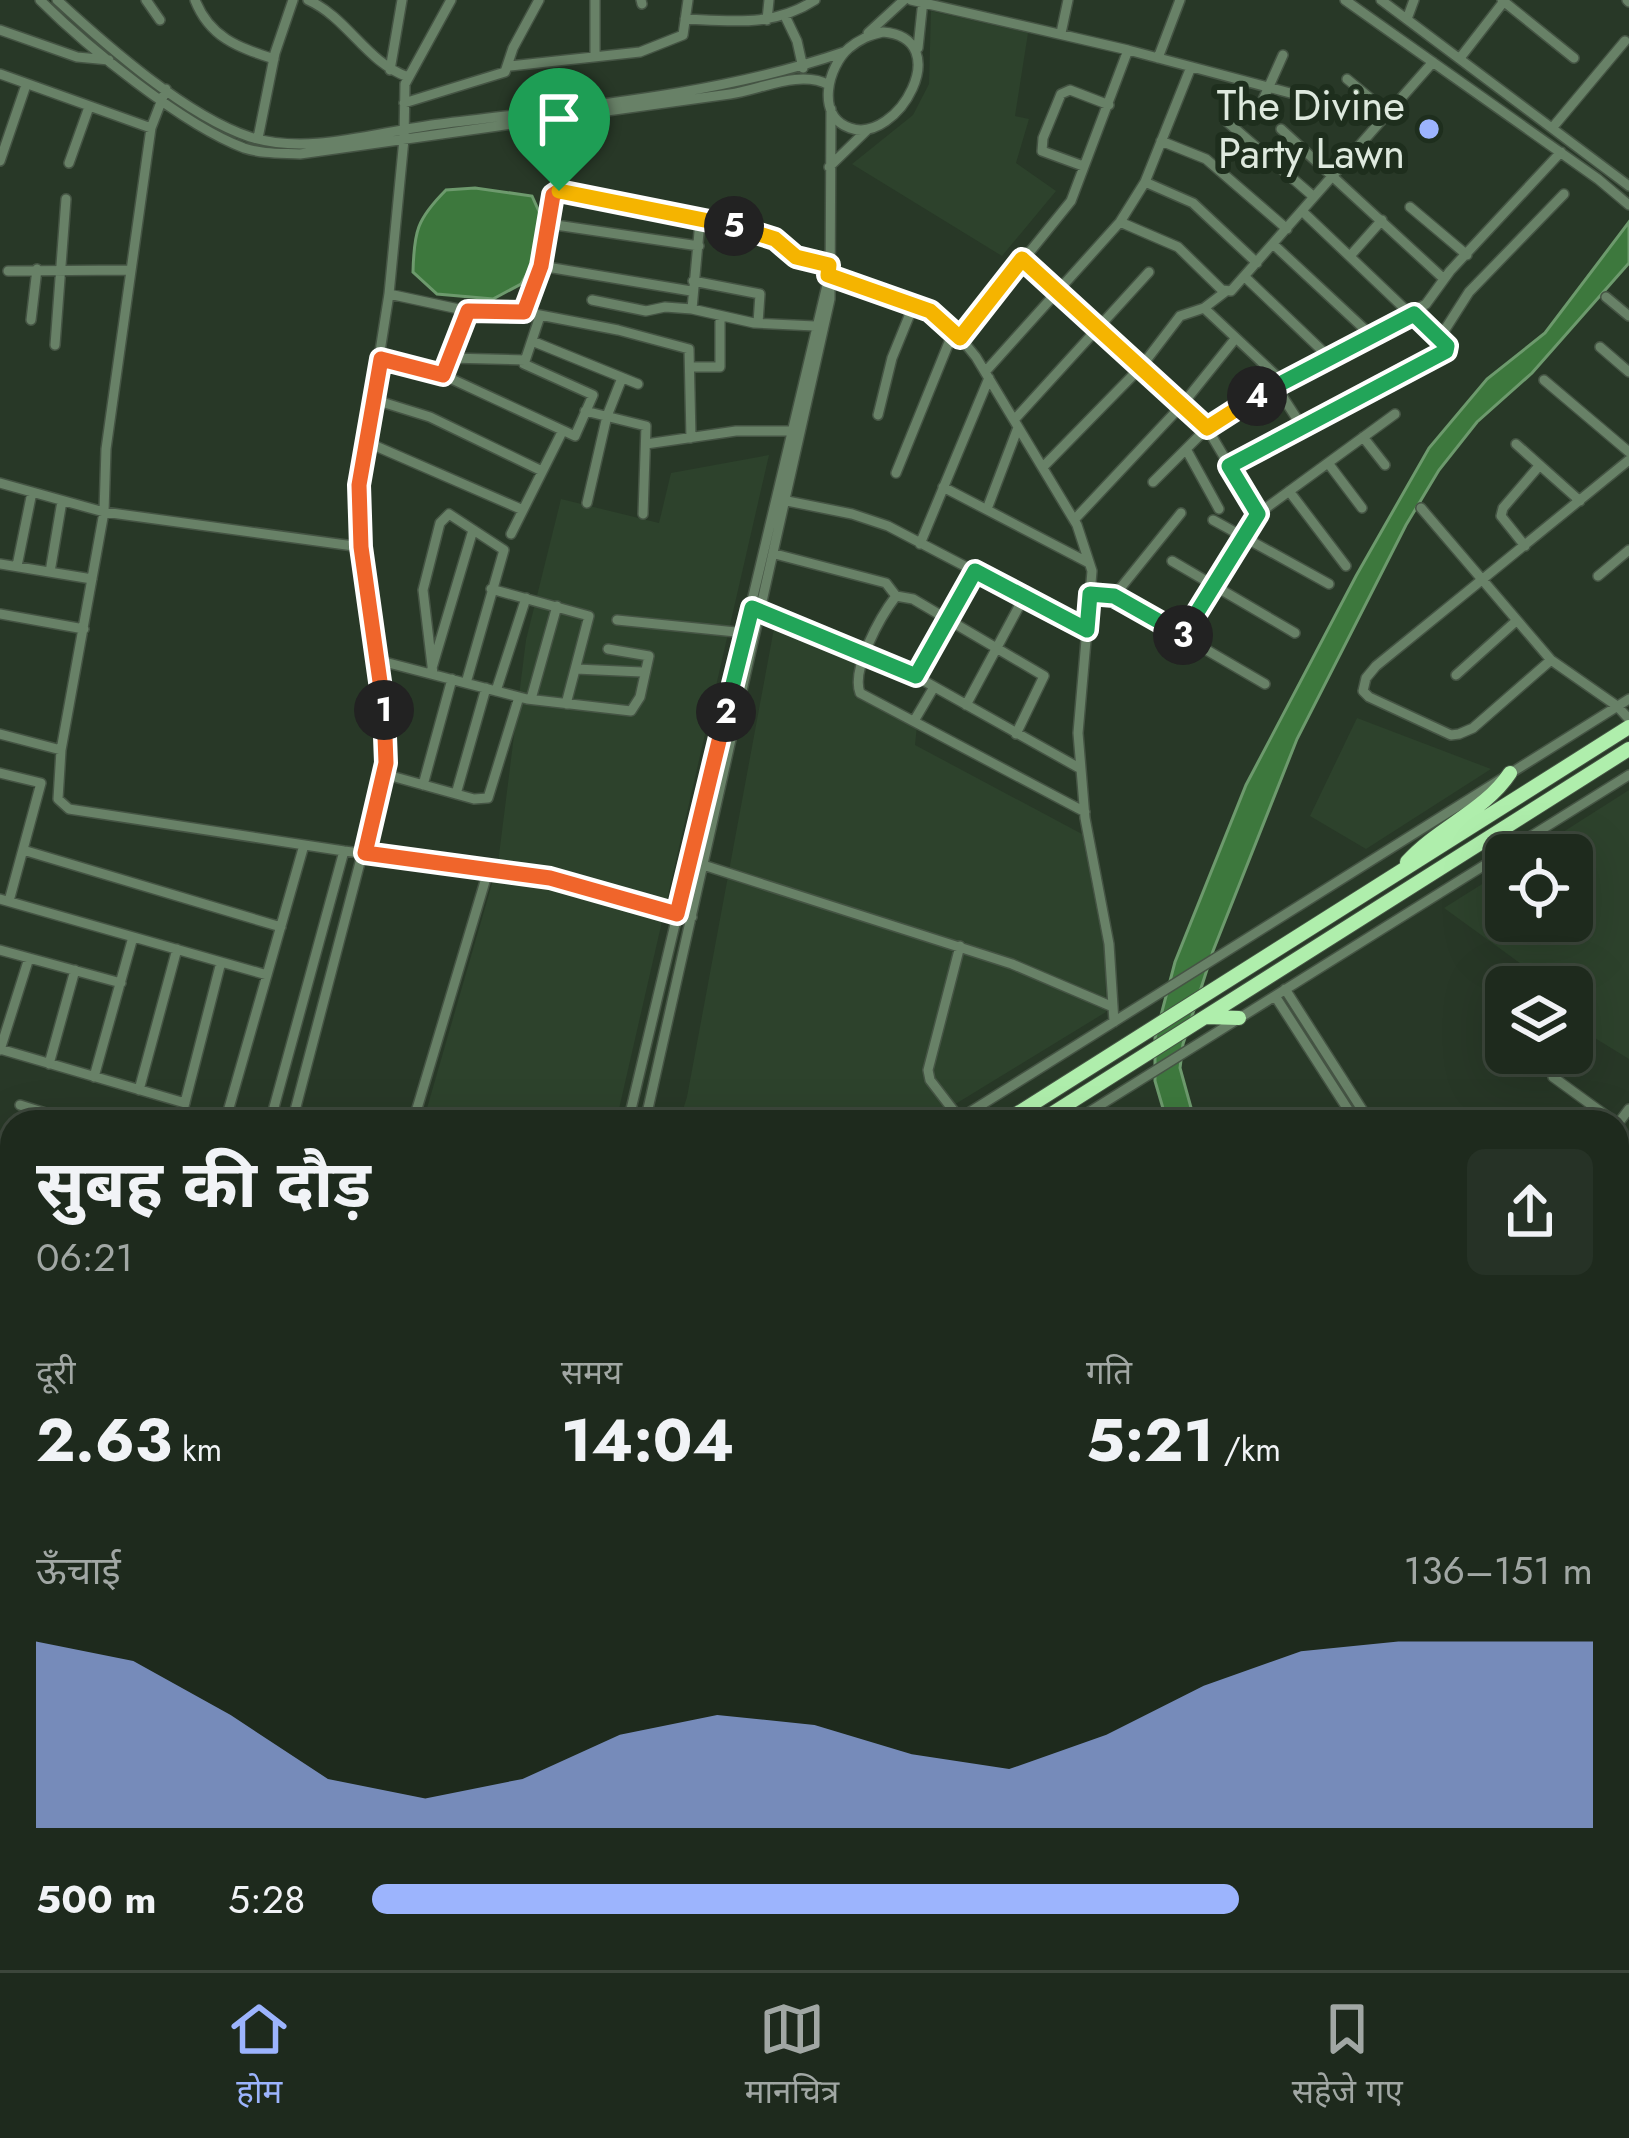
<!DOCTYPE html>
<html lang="hi">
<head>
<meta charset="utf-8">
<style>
  body { margin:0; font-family:Jost,"Noto Sans Devanagari",sans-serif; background:#263226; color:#f1f3f6; height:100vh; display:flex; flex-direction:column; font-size:45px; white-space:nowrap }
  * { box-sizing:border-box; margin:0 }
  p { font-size:39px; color:#a1a7a4 }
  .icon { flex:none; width:66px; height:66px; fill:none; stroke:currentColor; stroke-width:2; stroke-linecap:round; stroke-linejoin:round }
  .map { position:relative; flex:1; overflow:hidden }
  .panel { position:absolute; left:0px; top:1110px; width:1629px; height:861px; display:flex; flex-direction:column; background:#1e2a1d; border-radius:36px 36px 0 0; box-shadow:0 12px 48px #0002,0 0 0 3px #3c463b }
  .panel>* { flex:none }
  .buttons { position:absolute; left:1485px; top:834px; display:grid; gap:24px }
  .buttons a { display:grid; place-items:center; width:108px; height:108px; border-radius:18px; background:#1e2a1d; box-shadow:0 12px 48px #0002,0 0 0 3px #3c463b; font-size:60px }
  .pin { position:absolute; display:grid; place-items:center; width:102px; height:102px; color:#fff; margin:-123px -51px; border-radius:50% 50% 50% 0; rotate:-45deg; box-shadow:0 0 12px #0007 }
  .pin .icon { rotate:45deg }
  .km { position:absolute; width:60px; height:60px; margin:-30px; border-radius:50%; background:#222; color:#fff; font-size:33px; line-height:60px; text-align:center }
  .round { display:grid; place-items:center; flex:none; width:126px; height:126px; border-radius:18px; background:#263226 }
  .headline { display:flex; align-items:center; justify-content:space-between; height:204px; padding:0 36px }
  h1 { font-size:66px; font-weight:700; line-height:90px }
  .figures { display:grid; grid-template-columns:repeat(3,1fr); gap:18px; height:204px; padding:12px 36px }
  .figures div { display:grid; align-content:center }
  .figures b { font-size:60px; font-weight:700 }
  .figures small { font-size:33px; font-weight:400 }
  .figures p { font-size:33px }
  .chart { height:336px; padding:24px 36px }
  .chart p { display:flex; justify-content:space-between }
  .chart svg { width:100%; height:216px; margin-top:12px; fill:#9cb4fd; opacity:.7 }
  ul { padding:0 36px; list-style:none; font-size:39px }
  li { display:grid; grid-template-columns:192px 144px 1fr; align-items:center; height:90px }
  li i { height:30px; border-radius:15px; background:#9cb4fd }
  .tabs { display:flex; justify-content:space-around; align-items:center; height:168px; border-top:3px solid #3c463b; background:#1e2a1d; font-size:33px; color:#a1a7a4 }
  .tabs a { display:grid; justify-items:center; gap:6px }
  .tabs .current { color:#9cb4fd }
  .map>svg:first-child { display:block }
  .built { fill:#2d422c }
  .water { fill:#3d783d; stroke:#6d9a6d; stroke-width:3 }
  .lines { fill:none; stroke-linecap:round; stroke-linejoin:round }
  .minor-casing { stroke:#455444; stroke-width:12 }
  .highway-casing { stroke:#455444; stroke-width:16 }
  .minor { stroke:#688167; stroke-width:9 }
  .highway { stroke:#afeeac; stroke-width:14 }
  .split-1-casing { stroke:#fff; stroke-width:24 }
  .split-2-casing { stroke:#fff; stroke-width:24 }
  .split-3-casing { stroke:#fff; stroke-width:24 }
  .split-4-casing { stroke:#fff; stroke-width:24 }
  .split-5-casing { stroke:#fff; stroke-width:24 }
  .split-6-casing { stroke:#fff; stroke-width:24 }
  .split-1 { stroke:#f0652b; stroke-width:15 }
  .split-2 { stroke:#f0652b; stroke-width:15 }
  .split-3 { stroke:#22a559; stroke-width:15 }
  .split-4 { stroke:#22a559; stroke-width:15 }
  .split-5 { stroke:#f5b400; stroke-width:15 }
  .split-6 { stroke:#f5b400; stroke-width:15 }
  .poi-dot { fill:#9cb4fd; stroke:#1e2e1d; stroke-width:4.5 }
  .labels { text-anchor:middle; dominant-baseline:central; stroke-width:12; stroke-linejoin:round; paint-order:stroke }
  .poi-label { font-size:42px; fill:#dee9de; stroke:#1e2e1d; text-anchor:end }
</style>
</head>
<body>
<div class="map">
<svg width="1629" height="1970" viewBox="0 0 1629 1970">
  <rect width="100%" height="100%" fill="#283827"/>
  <path class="built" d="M 931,11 L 1028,33 L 1015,116 L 1029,119 L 1016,163 L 1056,191 L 1002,256 L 852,164 L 913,115 L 929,84 Z
    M 769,455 L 616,1122 L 423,1122 L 498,863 L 526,640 L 561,499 L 659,523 L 671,473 Z
    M 775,623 L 856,652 L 855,697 L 917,726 L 915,745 L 1082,834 L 1105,953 L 1106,1012 L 926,1122 L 679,1122 L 687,1097 Z
    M 1357,718 L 1491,769 L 1366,849 L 1310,816 Z
    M 1629,790 L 1629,1059 L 1572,1024 L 1576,1004 L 1572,1001 L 1572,987 L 1553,987 L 1444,908 L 1506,869 L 1506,921 L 1572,921 L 1572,855 L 1527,855 Z
    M 0,1201 L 12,1204 L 12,1959 L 397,1959 L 394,1970 L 0,1970 Z
    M 485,1959 L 542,1959 L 588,1970 L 483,1970 Z"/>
  <path class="water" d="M 475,188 L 532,196 L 541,216 L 533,264 L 521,284 L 493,299 L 437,294 L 413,272 C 414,231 417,219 446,190 Z
    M 1629,222 L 1629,263 L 1532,373 L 1477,422 L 1439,470 L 1406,525 L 1297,739 L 1213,951 L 1183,1044 L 1180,1068 L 1195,1122 L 1167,1122 L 1155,1081 L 1155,1038 L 1175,962 L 1246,785 L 1356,576 L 1429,448 L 1487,379 L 1545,333 Z"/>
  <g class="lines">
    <g class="minor-casing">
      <path id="minor" d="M 40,0 C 87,47 183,125 244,148 C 262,154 281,153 300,154 C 443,133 587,114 730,94 C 760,90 800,69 829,85
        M 57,0 C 106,45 186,116 250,137 C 310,156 379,131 440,124 C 574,107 716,96 844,52
        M 146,0 L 160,20
        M 195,0 C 210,38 238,47 274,59
        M 308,0 C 348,18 366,62 408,77
        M 641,0 L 642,4
        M 911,0 L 1128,50 L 1294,94
        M 1345,0 L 1598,179 L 1629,205
        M 1381,0 L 1629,186
        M 1502,0 L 1574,58
        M 1627,0 L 1629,2
        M 785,16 L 797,41 L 803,68
        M 685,19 C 732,21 774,27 815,0
        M 1407,19 L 1414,0
        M 767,20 L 769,0
        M 0,30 L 77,57 L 109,60
        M 883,32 C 957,38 898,145 850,128 C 815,116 828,66 849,48 C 860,39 869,35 883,32 Z
        M 868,33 L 904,0
        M 1061,33 L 1068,0
        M 918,48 L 923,0
        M 595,56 L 595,0
        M 1158,58 L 1180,0
        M 1460,58 L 1505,0
        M 510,66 L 640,52 L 683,35 L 688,0
        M 390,70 L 402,0
        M 0,74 L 151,128
        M 1347,79 L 1388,113
        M 166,89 L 151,128 L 106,449 L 104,512 L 61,750 L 58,799 L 69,809 L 344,851 L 489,868 L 550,878 L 692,917
        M 404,103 L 505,72 L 513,48 L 539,0
        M 1225,120 L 1314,197
        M 1254,120 L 1283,55
        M 1553,127 L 1625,41
        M 1281,129 L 1444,279
        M 258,138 L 275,53 L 293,0
        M 1161,141 L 1206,159 L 1287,229
        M 0,161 L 26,85
        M 69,163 L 89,107
        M 1083,166 L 1042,151 L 1043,138 L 1061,94 L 1070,90 L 1109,105
        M 829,167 L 867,130
        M 1145,182 L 1193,203 L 1257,263
        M 1410,207 L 1467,255
        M 700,221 L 765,235 L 796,257 L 829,265
        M 1120,222 L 1178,247 L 1222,290 L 1231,291 L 1433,62
        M 549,224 L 699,246
        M 1273,244 L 1373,337
        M 1350,256 L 1382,220
        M 1022,259 L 1207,428 L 1258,514
        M 541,266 L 691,291
        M 8,271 L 129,270
        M 828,275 L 930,311 L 954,330 L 976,357 L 1077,525 L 1092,571 L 1078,733 L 1081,769 L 1085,818 L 1109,944 L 1114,1022
        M 1245,277 L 1331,359
        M 693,281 L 760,294 L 758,323
        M 389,294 L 468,311 L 524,312 L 618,330 L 689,349 L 691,438
        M 1606,297 L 1629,316
        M 592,300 L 646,311 L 665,307 L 692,309
        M 1204,308 L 1283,382
        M 524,312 L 541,266 L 553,195 L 559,191 L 700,221 L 692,309 L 754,323 L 815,326
        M 31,320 L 37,269
        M 960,338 L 1071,201 L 1128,50
        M 1439,339 L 1469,292 L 1564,194
        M 532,341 L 638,384
        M 55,345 L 66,199
        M 1600,347 L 1629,372
        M 449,358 L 525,360
        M 449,358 L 468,311
        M 381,359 L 443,375 L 575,436 L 593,395 L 524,364 L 540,316
        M 692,367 L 720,367 L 720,316
        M 985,372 L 1120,222 L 1145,182 L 1191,67
        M 1544,380 L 1629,452
        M 1275,385 L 1301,425
        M 372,399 L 430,417 L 542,471
        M 585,411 L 646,426 L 643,514
        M 878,415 L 892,358 L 914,304
        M 1014,420 L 1149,272
        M 1363,437 L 1385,465
        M 364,441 L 523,510
        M 646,444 L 736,431 L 796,431
        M 1516,444 L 1580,501
        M 1186,449 L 1219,509
        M 1328,463 L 1362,508
        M 1229,466 L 1447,349 L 1302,211
        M 1043,467 L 1141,367 L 1180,316 L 1204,308 L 1225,292
        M 896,473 L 954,330
        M 1153,482 L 1207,428 L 1275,385 L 1331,359 L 1426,304 L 1450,271 L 1561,152
        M 0,483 L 104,512 L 361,547
        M 943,487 L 1089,563
        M 1289,491 L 1346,566
        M 787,501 L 852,514 L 888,526 L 1087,630
        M 587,503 L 607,416 L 622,378
        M 1421,508 L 1551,660 L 1617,706 L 1629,719
        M 987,509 L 1017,430
        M 1074,520 L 1182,405 L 1235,339
        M 1213,520 L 1329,584
        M 511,534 L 562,432
        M 920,544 L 989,378
        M 1525,546 L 1501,516 L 1503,508 L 1539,466
        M 775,554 L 886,583 L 896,596
        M 1172,561 L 1295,633
        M 0,564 L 92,579
        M 17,566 L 32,492
        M 50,572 L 62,501
        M 1598,576 L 1629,550
        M 491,589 L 589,616 L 566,704
        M 1090,594 L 1114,596 L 1265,684
        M 1114,596 L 1181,513
        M 758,610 L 917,677 L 1081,769
        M 0,614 L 84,629
        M 617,620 L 746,633
        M 1182,636 L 1255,516 L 1395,414
        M 377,660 L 527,699 L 631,711 L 640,697 L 649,656 L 608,649
        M 1551,660 L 1473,728 L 1459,734 L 1451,735 L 1369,697 L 1363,691 L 1366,678 L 1376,666 L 1629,460
        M 432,668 L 473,530
        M 576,669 L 642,672
        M 433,674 L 423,590 L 440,523 L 449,514 L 504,550 L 466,683
        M 1456,675 L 1515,622
        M 917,677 L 975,571
        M 496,691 L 526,598
        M 531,699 L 557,606
        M 966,705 L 1024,597
        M 914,721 L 934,687
        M 0,734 L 61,750
        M 1016,734 L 1044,676 L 913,599 L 896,596 C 880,617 851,669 860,693 L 1085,812
        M 0,773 L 41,783
        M 384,774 L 474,799 L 488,798 L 519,697
        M 423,785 L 452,679
        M 456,794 L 486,688
        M 23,850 L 281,927
        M 700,864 L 1012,964 L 1113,1007
        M 0,899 L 267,975
        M 9,901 L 41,783
        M 0,950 L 121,983
        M 1285,989 L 1370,1122
        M 1275,996 L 1356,1122
        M 0,1049 L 185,1103
        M 0,1050 L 29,958
        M 49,1064 L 75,970
        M 94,1077 L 133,937
        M 1553,1077 L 1615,1122
        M 139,1090 L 177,949
        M 20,1105 L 74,1122
        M 960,1119 L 930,1080 L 928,1070 L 960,946
        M 180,1122 L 221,962
        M 225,1122 L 304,845
        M 270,1122 L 344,851
        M 292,1122 L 386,763 L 387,734 L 361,547 L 359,485 L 389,294 L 404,139 L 405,84 L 451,0
        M 413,1122 L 489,868
        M 628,1122 L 828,281
        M 645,1122 L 830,299 L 831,109
        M 954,1122 L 1629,699
        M 1073,1122 L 1629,775
        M 1617,1125 L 1629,1109
        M 0,1192 L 12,1195
        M 1617,1204 L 1629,1213
        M 1617,1251 L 1629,1236
        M 1617,1315 L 1629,1300
        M 1617,1351 L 1629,1360
        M 1617,1365 L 1629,1375
        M 1617,1815 L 1629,1801
        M 1617,1878 L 1629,1887
        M 1617,1955 L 1629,1965
        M 576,1959 L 621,1970
        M 643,1959 L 688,1970
        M 1233,1959 L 1247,1970
        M 412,1970 L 414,1959
        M 466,1970 L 469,1959
        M 861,1970 L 863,1959
        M 1040,1970 L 1042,1959
        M 1075,1970 L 1084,1959
        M 1160,1970 L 1169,1959
        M 1258,1970 L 1267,1959
        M 1314,1970 L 1322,1959
        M 1342,1970 L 1351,1959
        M 1395,1970 L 1404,1959
        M 1420,1970 L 1429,1959
        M 1489,1970 L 1498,1959
        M 1587,1970 L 1596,1959"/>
    </g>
    <g class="highway-casing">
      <path id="highway" d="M 1407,862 C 1437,828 1485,811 1510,773
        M 1206,1017 L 1239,1018
        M 1004,1122 L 1629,727
        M 1039,1122 L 1629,749
        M 429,1970 L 431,1959
        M 448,1970 L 451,1959"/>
    </g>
    <use href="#minor" class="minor"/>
    <use href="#highway" class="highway"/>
  </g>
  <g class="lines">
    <g class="split-1-casing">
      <path id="split-1" d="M 384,710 L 361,547 L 359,485 L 381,359 L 443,375 L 468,311 L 524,312 L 541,266 L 553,195 L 559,191"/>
    </g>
    <g class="split-2-casing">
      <path id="split-2" d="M 384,710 L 386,763 L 365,853 L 550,878 L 677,914 L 726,712"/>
    </g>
    <g class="split-3-casing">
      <path id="split-3" d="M 726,712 L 752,608 L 916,676 L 975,571 L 1087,630 L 1090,594 L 1114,596 L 1183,635"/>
    </g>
    <g class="split-4-casing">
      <path id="split-4" d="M 1183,635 L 1258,514 L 1229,466 L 1446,351 L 1447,346 L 1414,314 L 1257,396"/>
    </g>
    <g class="split-5-casing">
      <path id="split-5" d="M 734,226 L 775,239 L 796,257 L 829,265 L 828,275 L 930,311 L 960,338 L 1022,259 L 1207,428 L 1257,396"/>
    </g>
    <g class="split-6-casing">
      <path id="split-6" d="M 559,191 L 734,226"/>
    </g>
    <use href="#split-1" class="split-1"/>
    <use href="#split-2" class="split-2"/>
    <use href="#split-3" class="split-3"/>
    <use href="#split-4" class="split-4"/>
    <use href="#split-5" class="split-5"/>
    <use href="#split-6" class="split-6"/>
  </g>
  <circle class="poi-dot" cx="1429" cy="129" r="12"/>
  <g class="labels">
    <g class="poi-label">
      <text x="1405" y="105">The Divine<tspan x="1405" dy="48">Party Lawn</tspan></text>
    </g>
  </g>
</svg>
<div class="buttons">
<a><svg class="icon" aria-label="locate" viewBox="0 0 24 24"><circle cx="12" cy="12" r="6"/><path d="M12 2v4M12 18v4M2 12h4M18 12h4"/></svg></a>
<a><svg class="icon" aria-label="layers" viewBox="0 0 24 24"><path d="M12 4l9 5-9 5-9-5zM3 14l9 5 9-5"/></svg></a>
</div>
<div class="pin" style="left:559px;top:191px;background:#1e9e55"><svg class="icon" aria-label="arrive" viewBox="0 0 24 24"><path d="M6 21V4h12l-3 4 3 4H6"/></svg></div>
<b class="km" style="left:384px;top:710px">1</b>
<b class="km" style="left:726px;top:712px">2</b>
<b class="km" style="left:1183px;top:635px">3</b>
<b class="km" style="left:1257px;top:396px">4</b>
<b class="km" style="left:734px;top:226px">5</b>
<section class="panel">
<div class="headline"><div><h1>सुबह की दौड़</h1><p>06:21</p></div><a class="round"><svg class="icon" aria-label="share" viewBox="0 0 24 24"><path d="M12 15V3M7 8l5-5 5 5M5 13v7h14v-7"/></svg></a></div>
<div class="figures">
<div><p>दूरी</p><b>2.63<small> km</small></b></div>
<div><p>समय</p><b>14:04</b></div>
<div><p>गति</p><b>5:21<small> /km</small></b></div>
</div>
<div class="chart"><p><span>ऊँचाई</span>136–151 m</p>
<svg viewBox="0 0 160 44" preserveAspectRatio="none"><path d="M0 44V6L10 10L20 21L30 34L40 38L50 34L60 25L70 21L80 23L90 29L100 32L110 25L120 15L130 8L140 6L150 6L160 6V44z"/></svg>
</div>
<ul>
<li><b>500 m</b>5:28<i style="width:71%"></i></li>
</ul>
</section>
</div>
<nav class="tabs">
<a class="current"><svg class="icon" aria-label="home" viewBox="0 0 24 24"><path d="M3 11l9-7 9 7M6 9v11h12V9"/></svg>होम</a>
<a><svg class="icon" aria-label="map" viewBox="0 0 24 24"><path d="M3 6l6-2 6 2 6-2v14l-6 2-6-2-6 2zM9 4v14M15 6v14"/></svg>मानचित्र</a>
<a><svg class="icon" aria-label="saved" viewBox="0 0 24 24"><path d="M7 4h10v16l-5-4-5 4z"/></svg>सहेजे गए</a>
</nav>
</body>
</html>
